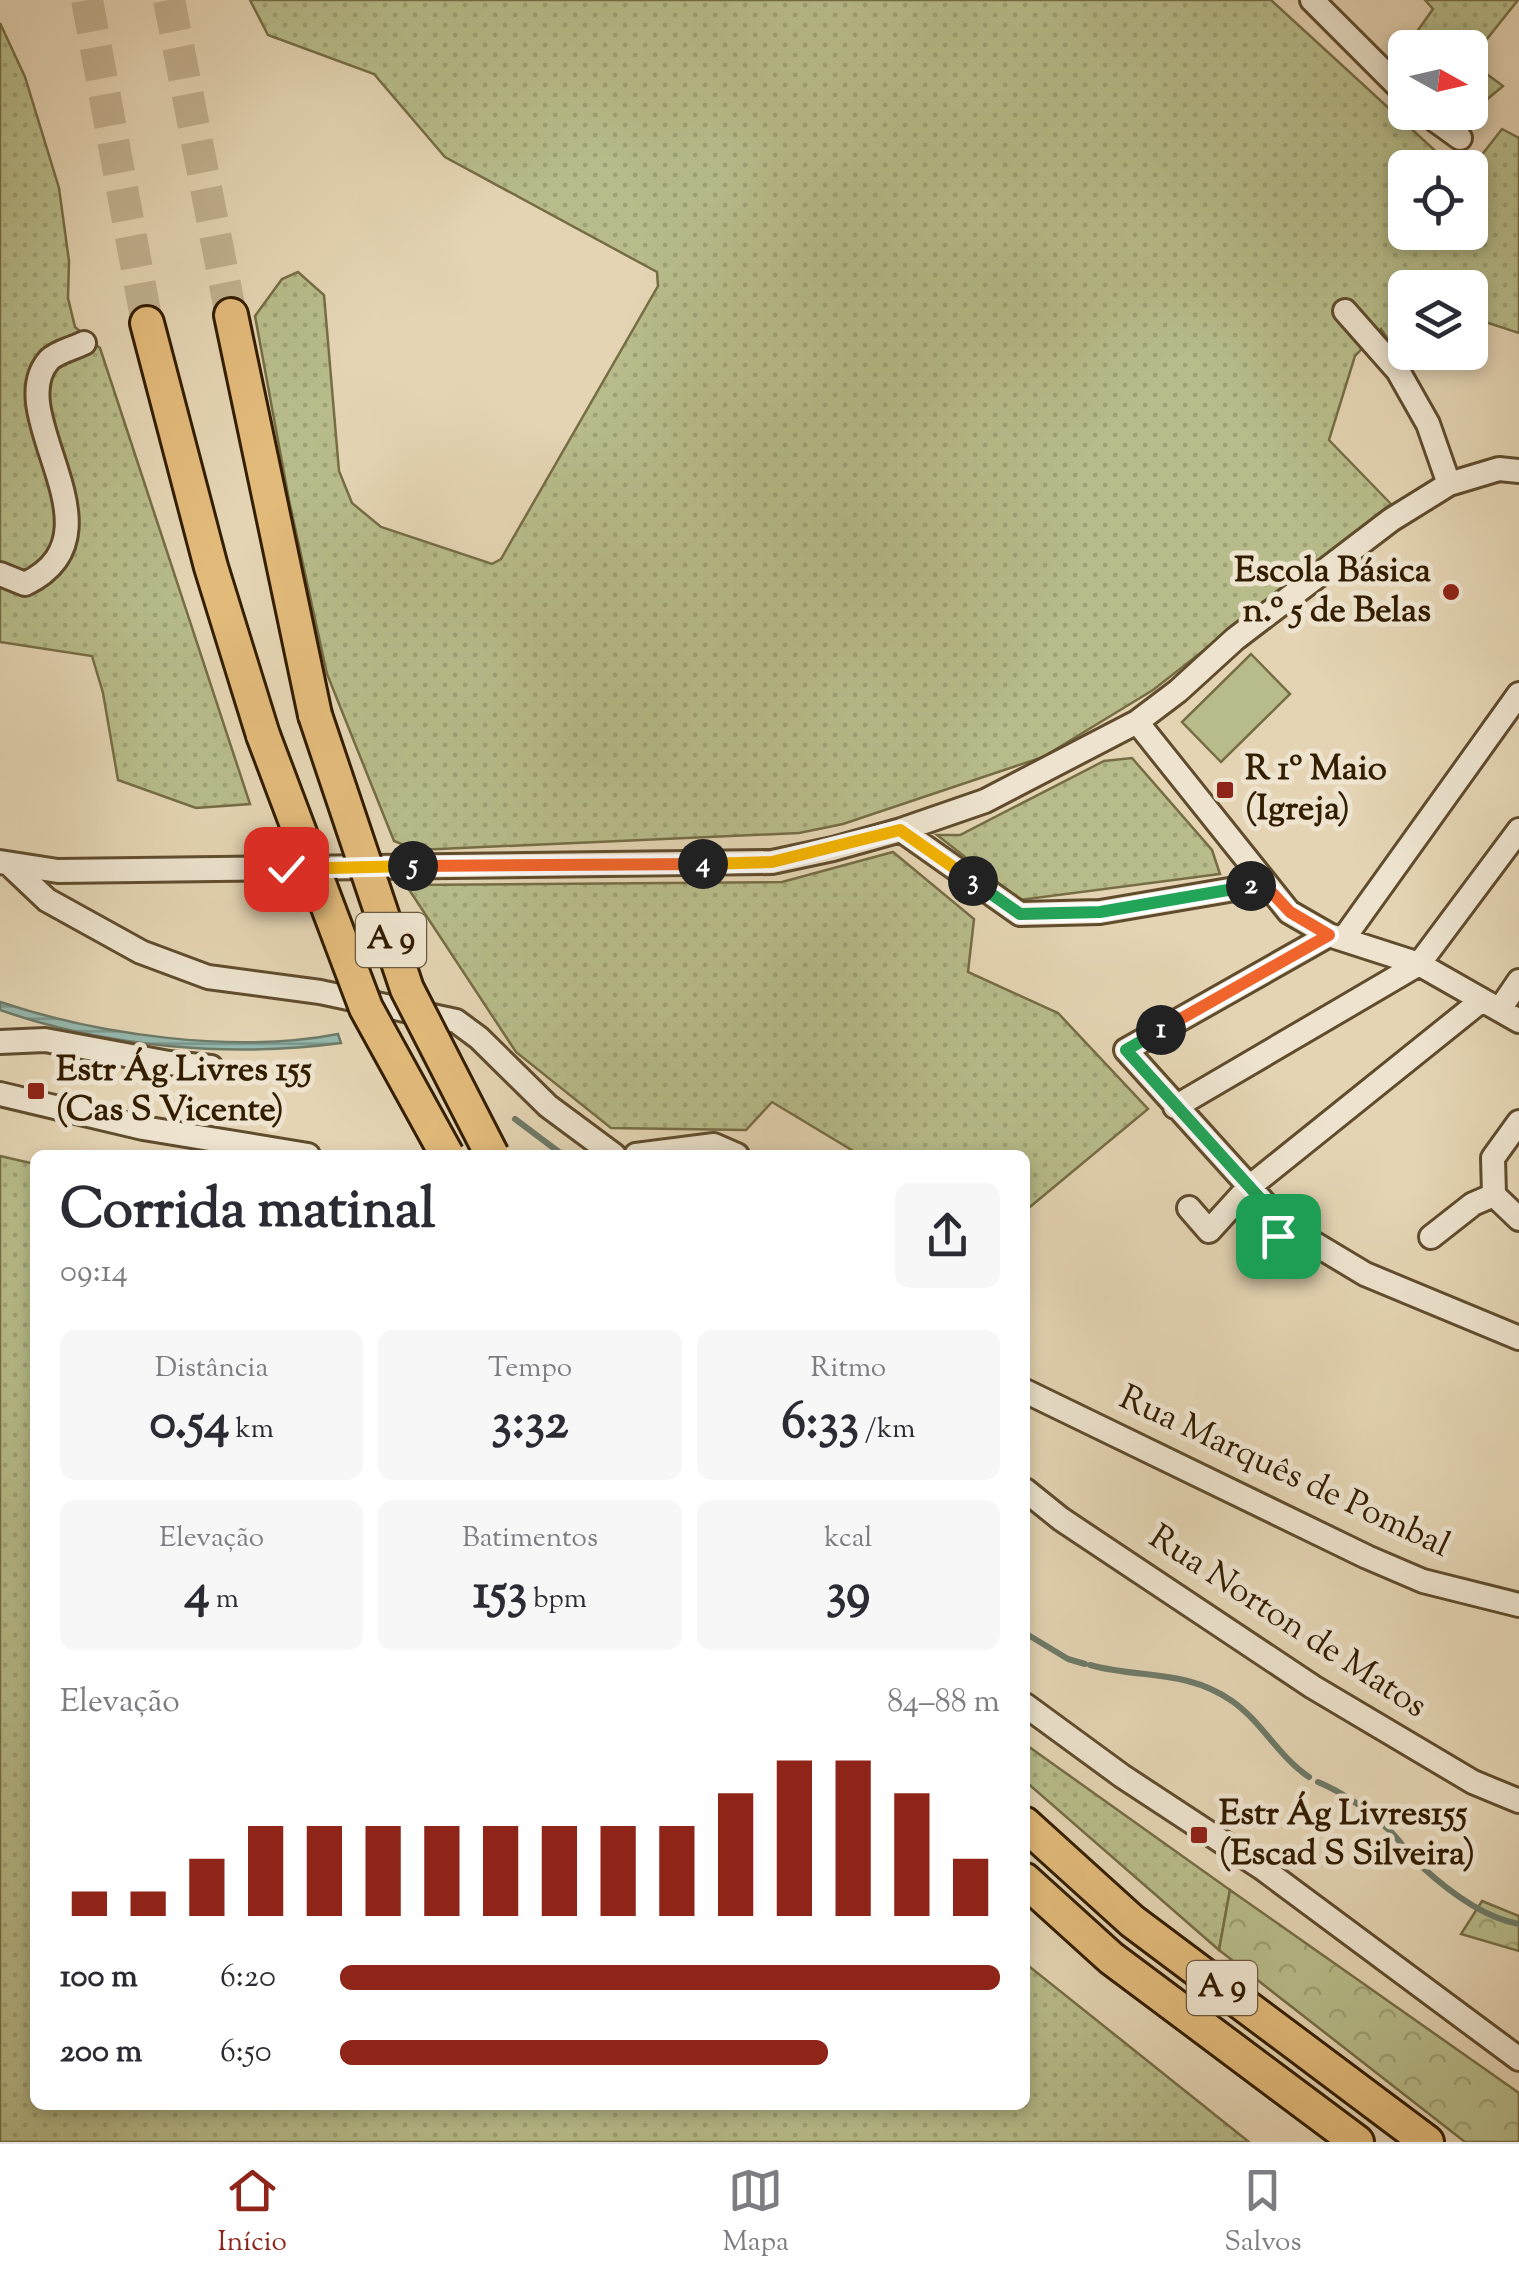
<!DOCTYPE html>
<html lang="pt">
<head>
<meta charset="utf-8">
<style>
  body { margin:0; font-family:"Sorts Mill Goudy",serif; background:#f7f7f7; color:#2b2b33; height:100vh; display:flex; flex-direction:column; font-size:38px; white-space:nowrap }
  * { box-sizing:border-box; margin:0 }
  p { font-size:32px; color:#7c7c81 }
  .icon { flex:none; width:55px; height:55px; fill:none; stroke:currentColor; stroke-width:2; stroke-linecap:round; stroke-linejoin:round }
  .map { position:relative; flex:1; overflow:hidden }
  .sheet { position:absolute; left:30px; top:1150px; width:1000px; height:960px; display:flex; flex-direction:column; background:#fff; border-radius:15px; box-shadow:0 5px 15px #0003 }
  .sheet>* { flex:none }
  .needle { width:65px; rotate:98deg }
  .buttons { position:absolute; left:1388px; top:30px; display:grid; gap:20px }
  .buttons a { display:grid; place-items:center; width:100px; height:100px; border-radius:15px; background:#fff; box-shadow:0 5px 15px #0003; font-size:50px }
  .pin { position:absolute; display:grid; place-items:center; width:85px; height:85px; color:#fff; margin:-42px; border-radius:20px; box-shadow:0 5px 15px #0006 }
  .km { position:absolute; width:50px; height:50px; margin:-25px; border-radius:50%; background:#222; color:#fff; font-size:28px; line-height:50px; text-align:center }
  .round { display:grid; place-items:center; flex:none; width:105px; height:105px; border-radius:15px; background:#f7f7f7 }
  .headline { display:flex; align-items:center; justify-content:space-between; height:170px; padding:0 30px }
  h1 { font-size:55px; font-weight:800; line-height:75px }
  .metrics { display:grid; grid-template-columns:repeat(3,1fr); gap:15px; height:170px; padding:10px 30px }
  .metrics div { display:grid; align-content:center; border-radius:15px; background:#f7f7f7; text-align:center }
  .metrics b { font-size:50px; font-weight:800 }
  .metrics small { font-size:28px; font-weight:400 }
  .metrics p { font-size:28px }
  .chart { height:280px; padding:20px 30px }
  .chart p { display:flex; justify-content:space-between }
  .chart svg { width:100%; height:180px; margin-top:10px; stroke:#8f2418; stroke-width:6 }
  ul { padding:0 30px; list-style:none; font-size:32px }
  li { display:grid; grid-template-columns:160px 120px 1fr; align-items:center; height:75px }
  li i { height:25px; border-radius:12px; background:#8f2418 }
  .tab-bar { display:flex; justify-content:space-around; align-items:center; height:140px; border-top:2px solid #e1e1e2; background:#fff; font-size:28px; color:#7c7c81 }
  .tab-bar a { display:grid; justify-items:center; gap:5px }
  .tab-bar .current { color:#8f2418 }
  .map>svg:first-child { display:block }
  .grass { fill:url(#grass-dots); stroke:#766d45; stroke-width:2.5 }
  .forest { fill:url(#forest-crowns); stroke:#766d45; stroke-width:2.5 }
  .pitch { fill:#b7bc8a; stroke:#766d45; stroke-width:2.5 }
  .water { fill:url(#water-rules); stroke:#6e7a68; stroke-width:2.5 }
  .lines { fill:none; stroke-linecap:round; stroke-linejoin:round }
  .stream { stroke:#6e7a68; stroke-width:6 }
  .highway-tunnel { stroke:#c1b08f; stroke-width:32; stroke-dasharray:32 16; stroke-linecap:butt }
  .minor-casing { stroke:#604c2d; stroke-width:28 }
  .highway-casing { stroke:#341e00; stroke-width:38 }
  .minor { stroke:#ede3ce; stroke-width:22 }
  .highway { stroke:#e2ba7a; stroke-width:32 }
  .highway-bridge-casing { stroke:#341e00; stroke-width:38; stroke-linecap:butt }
  .highway-bridge { stroke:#e2ba7a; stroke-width:32 }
  .split-1-casing { stroke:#fff; stroke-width:20 }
  .split-2-casing { stroke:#fff; stroke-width:20 }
  .split-3-casing { stroke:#fff; stroke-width:20 }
  .split-4-casing { stroke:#fff; stroke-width:20 }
  .split-5-casing { stroke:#fff; stroke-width:20 }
  .split-6-casing { stroke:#fff; stroke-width:20 }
  .split-1 { stroke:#22a559; stroke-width:12 }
  .split-2 { stroke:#f0652b; stroke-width:12 }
  .split-3 { stroke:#22a559; stroke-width:12 }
  .split-4 { stroke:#f5b400; stroke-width:12 }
  .split-5 { stroke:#f0652b; stroke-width:12 }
  .split-6 { stroke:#f5b400; stroke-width:12 }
  .poi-dot { fill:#8f2418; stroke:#ede3ce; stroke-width:4 }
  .labels { text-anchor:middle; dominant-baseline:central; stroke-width:10; stroke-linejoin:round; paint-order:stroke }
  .shield { fill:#ede3ce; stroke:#6c593e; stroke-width:2.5 }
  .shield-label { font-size:32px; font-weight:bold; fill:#341e00 }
  .poi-label { font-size:35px; font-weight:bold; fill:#341e00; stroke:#ede3ce; text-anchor:start }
  .street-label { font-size:35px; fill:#341e00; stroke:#ede3ce }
</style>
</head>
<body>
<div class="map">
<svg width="1519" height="2142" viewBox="0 0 1519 2142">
  <defs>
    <pattern id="grass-dots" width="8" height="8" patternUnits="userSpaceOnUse" patternTransform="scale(2.5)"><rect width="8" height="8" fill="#b7bc8a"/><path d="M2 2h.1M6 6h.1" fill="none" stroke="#9ea175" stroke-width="1.8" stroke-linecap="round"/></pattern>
    <pattern id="forest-crowns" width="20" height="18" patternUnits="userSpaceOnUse" patternTransform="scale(2.5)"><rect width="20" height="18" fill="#b7bc8a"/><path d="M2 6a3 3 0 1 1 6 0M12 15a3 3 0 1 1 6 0" fill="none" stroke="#9ea175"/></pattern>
    <pattern id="water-rules" width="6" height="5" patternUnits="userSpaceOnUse" patternTransform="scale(2.5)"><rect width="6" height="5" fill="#95b8ae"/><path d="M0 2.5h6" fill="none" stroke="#7a958b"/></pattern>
  </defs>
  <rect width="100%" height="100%" fill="#e4d4b3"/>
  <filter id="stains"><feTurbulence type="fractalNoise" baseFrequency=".002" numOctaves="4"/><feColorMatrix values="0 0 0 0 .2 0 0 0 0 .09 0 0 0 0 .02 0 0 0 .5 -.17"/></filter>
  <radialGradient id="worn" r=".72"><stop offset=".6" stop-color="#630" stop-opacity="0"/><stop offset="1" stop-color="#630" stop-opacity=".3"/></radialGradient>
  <path class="grass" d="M 250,0 L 1271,0 L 1453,167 L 1405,168 L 1405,232 L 1470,232 L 1470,170 L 1502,129 L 1519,138 L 1519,333 L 1470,317 L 1470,288 L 1405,288 L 1405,352 L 1416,353 L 1405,363 L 1381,329 L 1355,356 L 1329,440 L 1391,504 L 1153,690 L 1043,757 L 843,824 L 799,833 L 417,850 L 394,841 L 327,674 L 289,500 L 255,316 L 282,279 L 298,272 L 324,295 L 339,471 L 352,503 L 381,527 L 492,564 L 501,559 L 658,286 L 657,272 L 445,157 L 374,74 L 268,35 Z
    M 1425,0 L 1518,0 L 1483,44 L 1484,72 L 1503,86 L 1460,122 L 1450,113 L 1470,112 L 1470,48 L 1406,47 L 1433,9 Z
    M 0,23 L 25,77 L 59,188 L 69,261 L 68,298 L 75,327 L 100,348 L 250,804 L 196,808 L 118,780 L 103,693 L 92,656 L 0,642 Z
    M 1132,758 L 1212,850 L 1220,874 L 1020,900 L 937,835 L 960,835 L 1104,761 Z
    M 893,852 L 974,919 L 968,972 L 1058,1013 L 1148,1109 L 1025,1211 L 1025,1155 L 860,1155 L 772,1102 L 746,1130 L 611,1128 L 516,1052 L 406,885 L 782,882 Z
    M 0,1156 L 35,1164 L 35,2105 L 1025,2105 L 1025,1963 L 1249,2142 L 0,2142 Z
    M 1025,1744 L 1230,1890 L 1219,1950 L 1025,1781 Z"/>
  <path class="forest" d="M 1230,1890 L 1519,2093 L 1519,2142 L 1465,2142 L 1219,1950 Z
    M 1482,1901 L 1519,1916 L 1519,1951 L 1461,1934 Z"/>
  <path class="pitch" d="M 1251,654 L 1290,694 L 1221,762 L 1182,722 Z"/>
  <path class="water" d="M 0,1002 C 99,1035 235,1054 338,1034 L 341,1043 C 230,1058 106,1047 0,1010 Z"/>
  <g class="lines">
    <path class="stream" d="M 515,1119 L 563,1155
      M 1025,1633 L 1068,1659 L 1085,1664
      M 1090,1665 C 1141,1679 1186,1669 1232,1701 C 1262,1722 1278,1756 1309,1777
      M 1318,1782 C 1344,1793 1368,1810 1389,1830 C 1400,1840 1408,1854 1420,1865 C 1446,1889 1484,1918 1519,1924"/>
    <path class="highway-tunnel" d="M 87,0 L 147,323
      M 169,0 L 231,315"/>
    <g class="minor-casing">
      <path id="minor" d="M 1312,0 L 1405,93
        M 1424,112 L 1460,138
        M 1345,311 L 1398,371 L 1428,424 L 1449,484
        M 0,574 L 25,584 C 129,534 0,415 49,360 C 57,352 74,348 84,343
        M 1137,722 L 1289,912 L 1329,935 L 1419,964 L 1519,1021
        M 901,830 L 1020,914 L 1100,912 L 1264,884
        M 0,862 L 58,871 L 772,862 L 833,849 L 901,830 L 985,801 L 1137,722 L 1178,691 L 1235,639 L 1391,520 L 1449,484 L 1499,469 L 1519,471
        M 9,864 L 47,900 L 141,952 L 208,977 L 320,992 L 456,1021 L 479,1038 L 548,1106 L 614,1155
        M 1329,935 L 1126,1050 L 1285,1226 L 1365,1274 L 1519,1338
        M 1344,938 L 1519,694
        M 1500,1009 L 1519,981
        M 0,1042 L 45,1040 L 169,1063 L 211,1067
        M 0,1094 L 143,1128 L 308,1155
        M 1175,1107 L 1419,964 L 1519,830
        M 1519,1122 L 1493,1158 L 1494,1195 L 1519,1219
        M 636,1155 L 714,1145 L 737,1155
        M 1189,1208 L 1209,1231 L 1248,1188 L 1482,1000
        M 1431,1237 L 1473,1204 L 1494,1195
        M 1025,1391 L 1367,1557 L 1423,1581 L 1519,1605
        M 1025,1490 L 1061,1519 L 1313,1687 L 1473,1782 L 1519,1801
        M 1025,1705 L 1122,1776 L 1262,1868 L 1519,2059"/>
    </g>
    <g class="highway-casing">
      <path id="highway" d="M 231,315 L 315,715
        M 147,323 L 211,567 L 263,735
        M 1025,1824 L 1132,1921 L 1427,2142
        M 1025,1880 L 1111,1958 L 1357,2142"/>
    </g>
    <use href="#minor" class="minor"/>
    <use href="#highway" class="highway"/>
    <g class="highway-bridge-casing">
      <path id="highway-bridge" d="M 315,715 L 407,989 L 492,1155
        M 263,735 L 366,1008 L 447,1155"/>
    </g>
    <use href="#highway-bridge" class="highway-bridge"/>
  </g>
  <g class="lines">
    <g class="split-1-casing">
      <path id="split-1" d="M 1161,1030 L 1126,1050 L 1285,1226 L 1278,1236"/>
    </g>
    <g class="split-2-casing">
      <path id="split-2" d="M 1161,1030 L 1329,935 L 1290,912 L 1264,884 L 1251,886"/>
    </g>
    <g class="split-3-casing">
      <path id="split-3" d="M 973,881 L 1020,914 L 1100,912 L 1251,886"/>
    </g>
    <g class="split-4-casing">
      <path id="split-4" d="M 703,864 L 772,862 L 900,830 L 973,881"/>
    </g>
    <g class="split-5-casing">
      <path id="split-5" d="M 413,866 L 703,864"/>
    </g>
    <g class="split-6-casing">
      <path id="split-6" d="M 286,869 L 413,866"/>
    </g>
    <use href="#split-1" class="split-1"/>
    <use href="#split-2" class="split-2"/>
    <use href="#split-3" class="split-3"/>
    <use href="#split-4" class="split-4"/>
    <use href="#split-5" class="split-5"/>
    <use href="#split-6" class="split-6"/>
  </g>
  <g class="poi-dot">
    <circle cx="1451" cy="592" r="10"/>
    <rect x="1215" y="780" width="20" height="20" rx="5"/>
    <rect x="26" y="1081" width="20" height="20" rx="5"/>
    <rect x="1189" y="1825" width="20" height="20" rx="5"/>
  </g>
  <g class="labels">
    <g class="shield">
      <rect x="356" y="913" width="70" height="54" rx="8"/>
      <rect x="1187" y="1961" width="70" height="54" rx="8"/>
    </g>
    <g class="shield-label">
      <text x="391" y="940">A 9</text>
      <text x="1222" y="1988">A 9</text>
    </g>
    <g class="poi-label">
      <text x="1431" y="572" text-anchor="end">Escola Básica<tspan x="1431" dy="40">n.º 5 de Belas</tspan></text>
      <text x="1245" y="770">R 1º Maio<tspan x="1245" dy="40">(Igreja)</tspan></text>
      <text x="56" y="1071">Estr Ág Livres 155<tspan x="56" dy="40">(Cas S Vicente)</tspan></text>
      <text x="1219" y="1815">Estr Ág Livres155<tspan x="1219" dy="40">(Escad S Silveira)</tspan></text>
    </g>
    <g class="street-label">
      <text transform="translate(1284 1473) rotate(25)">Rua Marquês de Pombal</text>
      <text transform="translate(1287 1623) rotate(33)">Rua Norton de Matos</text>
    </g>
  </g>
  <rect width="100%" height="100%" filter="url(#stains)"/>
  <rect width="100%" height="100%" fill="url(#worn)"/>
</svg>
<div class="buttons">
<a><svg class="needle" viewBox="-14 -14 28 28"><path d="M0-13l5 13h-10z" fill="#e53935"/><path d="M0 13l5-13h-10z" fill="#7c7c81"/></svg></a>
<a><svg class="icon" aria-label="locate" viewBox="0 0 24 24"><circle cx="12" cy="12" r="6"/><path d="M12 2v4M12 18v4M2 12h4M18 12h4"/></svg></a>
<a><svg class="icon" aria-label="layers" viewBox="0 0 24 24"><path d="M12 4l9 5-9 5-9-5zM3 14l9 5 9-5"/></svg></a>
</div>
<div class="pin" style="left:1278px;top:1236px;background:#1e9e55"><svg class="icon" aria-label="arrive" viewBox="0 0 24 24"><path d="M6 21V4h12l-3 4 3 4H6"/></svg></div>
<div class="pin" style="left:286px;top:869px;background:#d93025"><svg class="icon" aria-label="check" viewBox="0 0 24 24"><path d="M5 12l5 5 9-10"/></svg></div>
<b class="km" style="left:1161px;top:1030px">1</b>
<b class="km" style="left:1251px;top:886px">2</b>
<b class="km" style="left:973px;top:881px">3</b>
<b class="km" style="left:703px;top:864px">4</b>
<b class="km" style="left:413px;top:866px">5</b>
<section class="sheet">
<div class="headline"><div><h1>Corrida matinal</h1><p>09:14</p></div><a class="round"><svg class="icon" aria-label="share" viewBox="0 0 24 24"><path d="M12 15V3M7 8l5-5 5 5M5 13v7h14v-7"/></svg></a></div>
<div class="metrics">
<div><p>Distância</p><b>0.54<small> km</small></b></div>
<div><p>Tempo</p><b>3:32</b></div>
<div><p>Ritmo</p><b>6:33<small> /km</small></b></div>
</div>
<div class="metrics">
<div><p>Elevação</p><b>4<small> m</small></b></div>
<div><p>Batimentos</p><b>153<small> bpm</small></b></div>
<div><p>kcal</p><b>39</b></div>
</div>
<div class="chart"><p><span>Elevação</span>84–88 m</p>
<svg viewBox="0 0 160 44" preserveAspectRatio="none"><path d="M5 44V38M15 44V38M25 44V30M35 44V22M45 44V22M55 44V22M65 44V22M75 44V22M85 44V22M95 44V22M105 44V22M115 44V14M125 44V6M135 44V6M145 44V14M155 44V30"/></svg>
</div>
<ul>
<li><b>100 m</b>6:20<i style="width:100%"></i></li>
<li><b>200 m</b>6:50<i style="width:74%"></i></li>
</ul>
</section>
</div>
<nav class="tab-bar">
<a class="current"><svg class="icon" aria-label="home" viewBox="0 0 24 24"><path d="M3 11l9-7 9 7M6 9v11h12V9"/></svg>Início</a>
<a><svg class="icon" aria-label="map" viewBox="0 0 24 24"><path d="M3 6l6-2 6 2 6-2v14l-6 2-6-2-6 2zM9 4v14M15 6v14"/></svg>Mapa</a>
<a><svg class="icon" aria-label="saved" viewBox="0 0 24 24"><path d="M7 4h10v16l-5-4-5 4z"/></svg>Salvos</a>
</nav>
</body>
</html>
